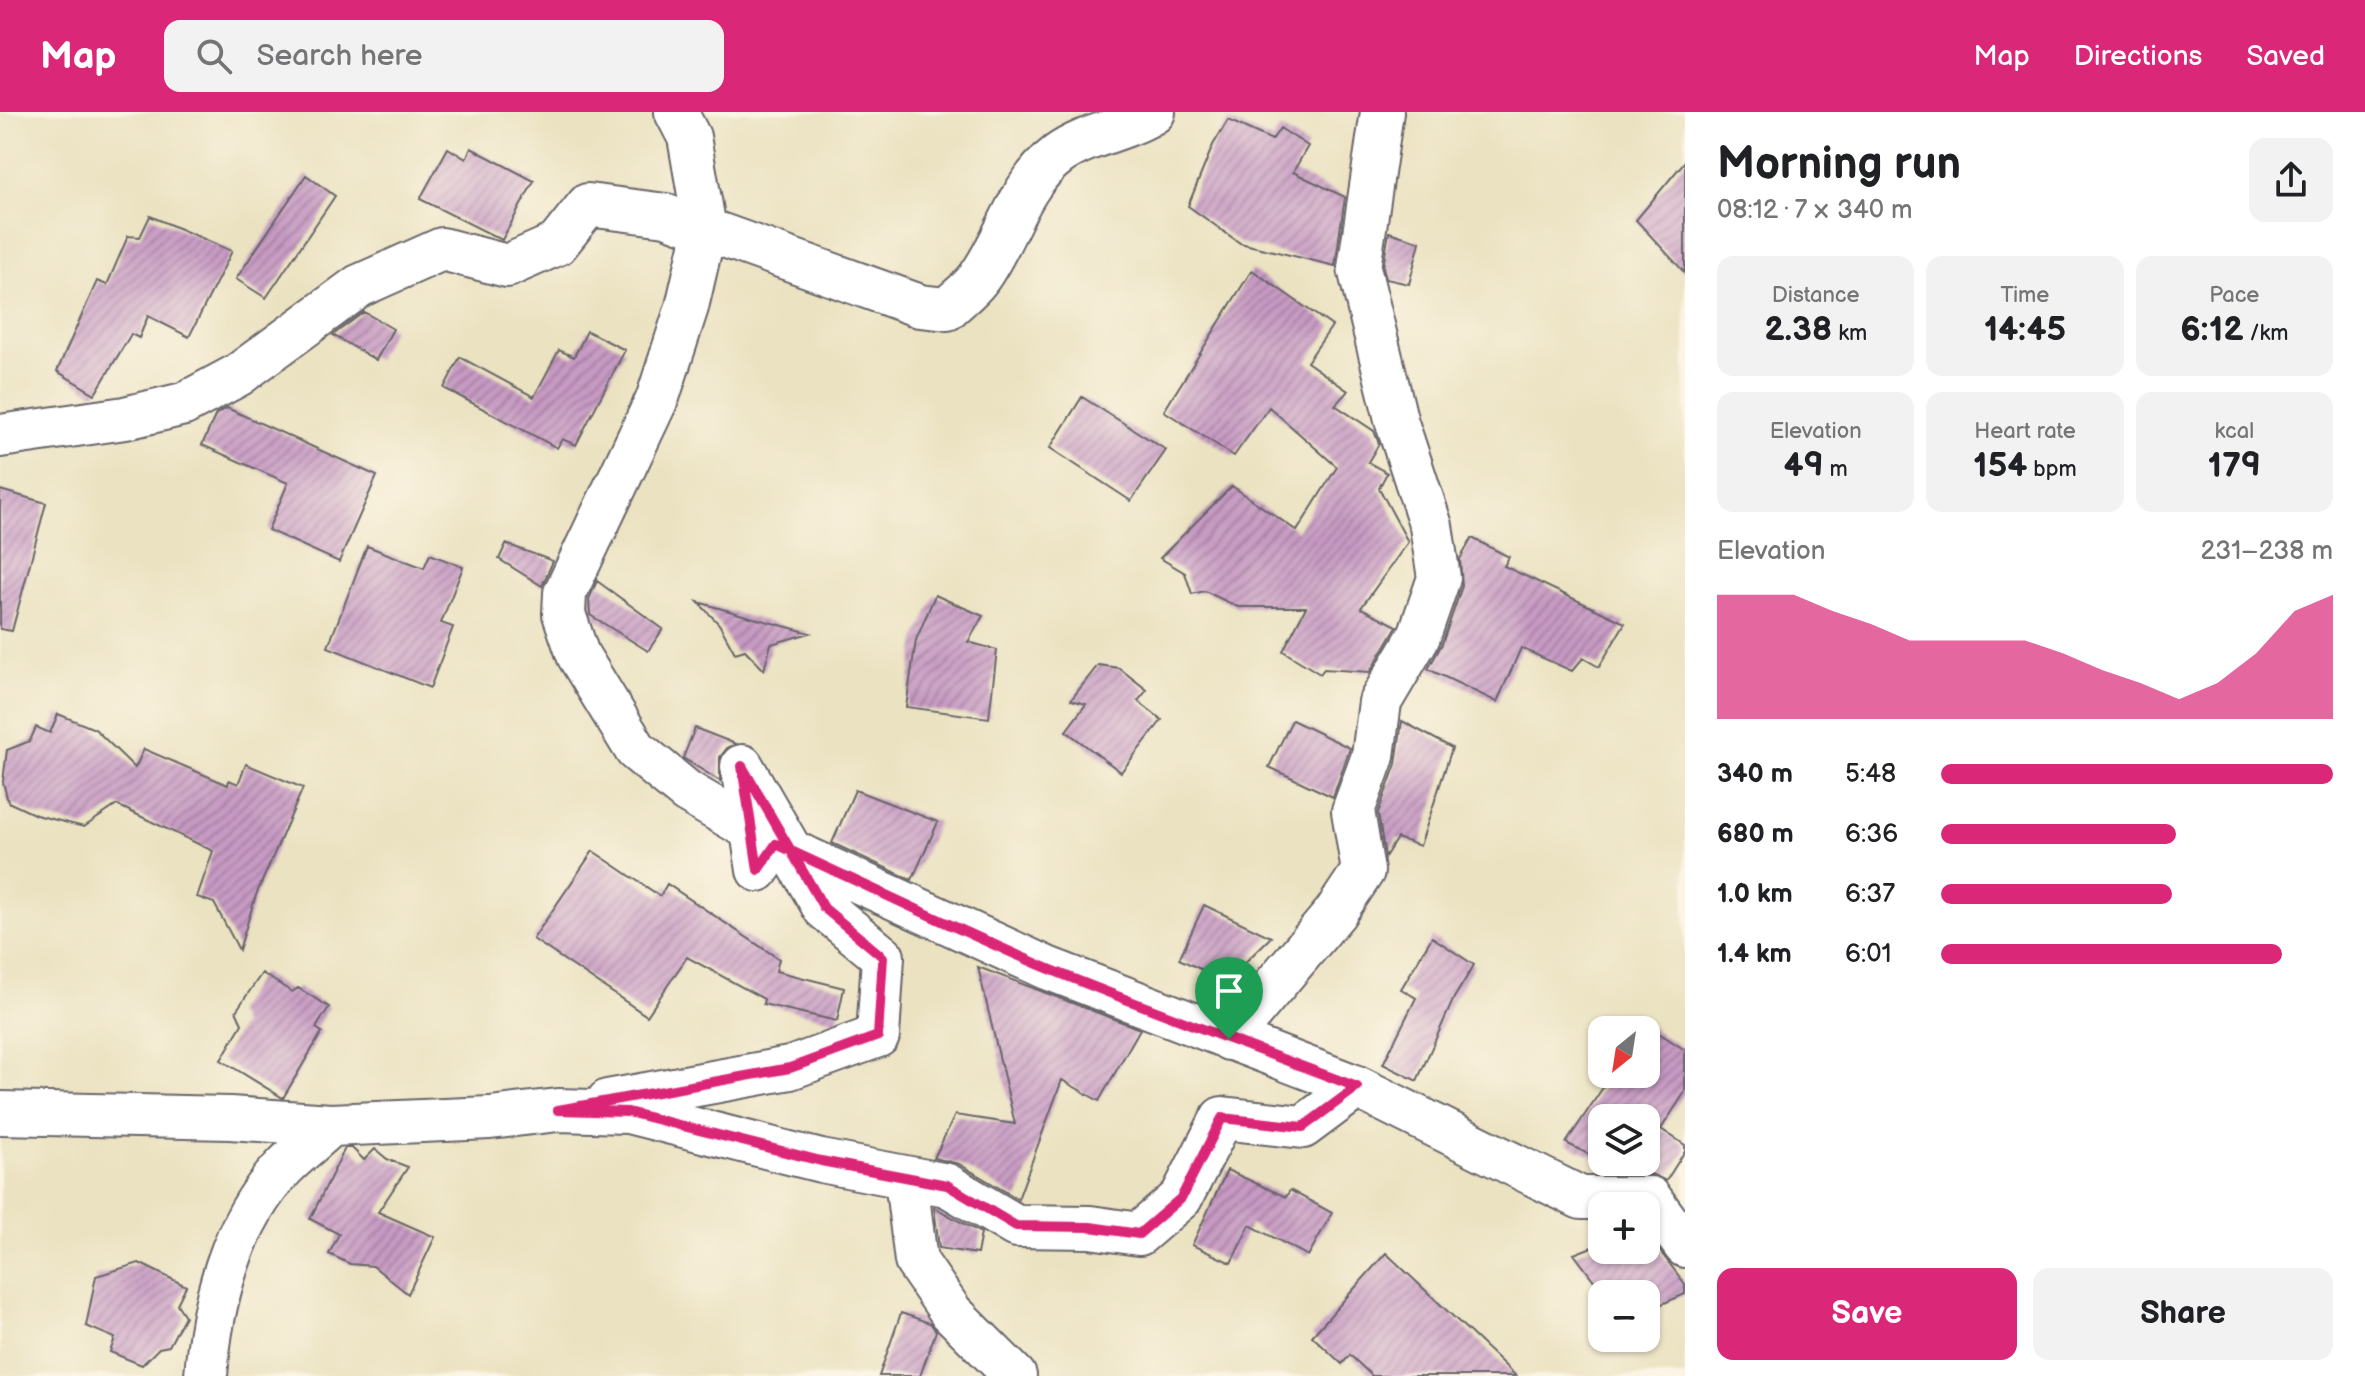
<!DOCTYPE html>
<html lang="en">
<head>
<meta charset="utf-8">
<style>
  body { margin:0; font-family:"Balsamiq Sans",sans-serif; background:#f2f2f2; color:#202124; height:100vh; display:flex; flex-direction:column; font-size:30px; white-space:nowrap }
  * { box-sizing:border-box; margin:0 }
  p { font-size:26px; color:#757577 }
  .icon { flex:none; width:44px; height:44px; fill:none; stroke:currentColor; stroke-width:2; stroke-linecap:round; stroke-linejoin:round }
  .map { position:relative; flex:1; overflow:hidden }
  .panel { display:flex; flex-direction:column; background:#fff; width:680px }
  .panel>* { flex:none }
  .needle { width:52px; rotate:210deg }
  .fabs { position:absolute; left:1588px; top:904px; display:grid; gap:16px }
  .fabs a { display:grid; place-items:center; width:72px; height:72px; border-radius:16px; background:#fff; box-shadow:0 2px 6px #0004; font-size:40px }
  .pin { position:absolute; display:grid; place-items:center; width:68px; height:68px; color:#fff; margin:-82px -34px; border-radius:50% 50% 50% 0; rotate:-45deg; box-shadow:0 0 8px #0007 }
  .pin .icon { rotate:45deg }
  .round { display:grid; place-items:center; flex:none; width:84px; height:84px; border-radius:16px; background:#f2f2f2 }
  .overview { display:flex; align-items:center; justify-content:space-between; height:136px; padding:0 32px }
  h1 { font-size:44px; font-weight:700; line-height:60px }
  .metrics { display:grid; grid-template-columns:repeat(3,1fr); gap:12px; height:136px; padding:8px 32px }
  .metrics div { display:grid; align-content:center; border-radius:16px; background:#f2f2f2; text-align:center }
  .metrics b { font-size:34px; font-weight:700 }
  .metrics small { font-size:22px; font-weight:400 }
  .metrics p { font-size:22px }
  .chart { height:224px; padding:16px 32px }
  .chart p { display:flex; justify-content:space-between }
  .chart svg { width:100%; height:144px; margin-top:8px; fill:#db2777; opacity:.7 }
  .button { display:flex; gap:16px; margin-top:auto; padding:16px 32px }
  .button a { flex:1; height:92px; border-radius:16px; background:#db2777; color:#fff; font-size:32px; font-weight:700; line-height:92px; text-align:center }
  .button a+a { background:#f2f2f2; color:#202124 }
  ul { padding:0 32px; list-style:none; font-size:26px }
  li { display:grid; grid-template-columns:128px 96px 1fr; align-items:center; height:60px }
  li i { height:20px; border-radius:10px; background:#db2777 }
  header { display:flex; align-items:center; gap:48px; box-sizing:border-box; height:112px; padding:0 40px; background:#db2777; color:#fff }
  header strong { font-size:38px }
  nav { display:flex; gap:44px; margin-inline-start:auto; font-size:28px }
  .search { width:560px; height:72px; background:#f2f2f2; display:flex; align-items:center; gap:20px; box-sizing:border-box; padding:0 28px; border-radius:16px; color:#757577; font-size:30px }
  main { display:flex; flex:1; min-height:0 }
  .map>svg:first-child { display:block }
  .building { fill:url(#building-hatch) }
  .lines { fill:none; stroke-linecap:round; stroke-linejoin:round }
  .minor-casing { stroke:#68656a; stroke-width:46 }
  .minor { stroke:#fff; stroke-width:42 }
  .route-casing { stroke:#fff; stroke-width:16 }
  .route { stroke:#db2777; stroke-width:10 }
</style>
</head>
<body>
<header>
<strong>Map</strong>
<div class="search"><svg class="icon" aria-label="search" viewBox="0 0 24 24"><circle cx="10" cy="10" r="6"/><path d="M15 15l6 6"/></svg>Search here</div>
<nav><a>Map</a><a>Directions</a><a>Saved</a></nav>
</header>
<main>
<div class="map">
<svg width="1685" height="1264" viewBox="0 0 1685 1264">
  <defs>
    <pattern id="building-hatch" width="6" height="6" patternUnits="userSpaceOnUse" patternTransform="scale(2)"><rect width="6" height="6" fill="#c79ac3"/><path d="M-1 1l2-2M0 6l6-6M5 7l2-2" fill="none" stroke="#a17da0"/></pattern>
  </defs>
  <rect width="100%" height="100%" fill="#fcf5e5"/>
  <filter id="ink" filterUnits="userSpaceOnUse"><feTurbulence type="fractalNoise" baseFrequency=".0125" numOctaves="2"/><feDisplacementMap in="SourceGraphic" scale="16" xChannelSelector="R" yChannelSelector="G"/><feConvolveMatrix kernelMatrix="1 2 1 2 8 2 1 2 1" color-interpolation-filters="sRGB"/></filter>
  <filter id="wash" filterUnits="userSpaceOnUse"><feTurbulence type="fractalNoise" baseFrequency=".006" numOctaves="4" result="noise"/><feDisplacementMap in="SourceGraphic" scale="32" xChannelSelector="R" yChannelSelector="G"/><feGaussianBlur stdDeviation="1.8" result="paint"/><feColorMatrix in="noise" values="0 0 0 0 0 0 0 0 0 0 0 0 0 0 0 0 0 1.4 0 .05"/><feComposite in="paint" operator="in"/></filter>
  <g filter="url(#wash)">
    <rect width="100%" height="100%" fill="#ebe2c1"/>
    <g id="blocks">
      <path class="building" d="M 1228,8 L 1272,28 L 1280,16 L 1308,34 L 1293,60 L 1345,85 L 1335,154 L 1240,131 L 1188,94 L 1213,33 Z
        M 448,36 L 466,47 L 471,36 L 534,69 L 502,128 L 420,87 Z
        M 1685,49 L 1685,161 L 1636,108 Z
        M 306,63 L 335,84 L 266,186 L 236,167 Z
        M 150,104 L 232,139 L 189,225 L 148,204 L 139,226 L 131,222 L 95,282 L 57,259 L 97,169 L 107,173 L 128,124 L 140,125 Z
        M 1389,120 L 1420,130 L 1409,172 L 1386,167 L 1383,155 Z
        M 1252,158 L 1332,214 L 1307,250 L 1348,279 L 1335,293 L 1374,319 L 1379,332 L 1368,350 L 1387,361 L 1379,376 L 1408,430 L 1361,496 L 1397,514 L 1370,560 L 1324,557 L 1320,562 L 1283,539 L 1306,495 L 1238,495 L 1205,479 L 1192,482 L 1185,461 L 1160,446 L 1232,374 L 1297,419 L 1337,355 L 1269,295 L 1234,344 L 1164,299 Z
        M 364,200 L 393,217 L 376,248 L 333,223 Z
        M 587,219 L 625,238 L 576,333 L 562,327 L 557,336 L 444,276 L 460,245 L 534,285 L 559,238 L 574,245 Z
        M 1082,285 L 1166,338 L 1131,389 L 1050,336 Z
        M 227,296 L 377,364 L 339,450 L 268,418 L 288,371 L 202,333 L 216,302 Z
        M 0,378 L 46,391 L 12,519 L 0,517 Z
        M 1472,426 L 1509,445 L 1504,454 L 1625,511 L 1599,555 L 1583,546 L 1572,559 L 1521,536 L 1497,590 L 1428,557 L 1442,532 L 1462,474 L 1460,447 Z
        M 506,432 L 553,449 L 542,474 L 499,447 Z
        M 367,434 L 424,456 L 430,442 L 463,455 L 441,511 L 453,515 L 430,576 L 328,535 Z
        M 597,469 L 663,517 L 648,539 L 590,503 L 589,487 Z
        M 935,483 L 983,504 L 968,530 L 997,538 L 989,606 L 906,595 L 916,528 Z
        M 698,490 L 750,505 L 810,521 L 771,532 L 764,558 L 745,538 L 735,541 L 719,512 Z
        M 1098,553 L 1119,556 L 1147,578 L 1138,589 L 1162,608 L 1121,660 L 1066,619 L 1086,592 L 1071,588 Z
        M 58,602 L 95,617 L 135,656 L 144,637 L 228,673 L 229,668 L 238,672 L 246,652 L 303,676 L 256,783 L 239,838 L 214,791 L 197,785 L 213,739 L 117,693 L 84,715 L 36,703 L 8,690 L 3,670 L 7,638 L 30,629 L 36,615 L 50,621 Z
        M 1292,608 L 1350,636 L 1333,685 L 1269,655 Z
        M 1402,609 L 1452,636 L 1420,734 L 1397,726 L 1385,745 L 1378,701 L 1396,652 Z
        M 695,616 L 736,632 L 728,635 L 720,645 L 720,669 L 683,646 Z
        M 855,678 L 938,710 L 912,768 L 832,731 Z
        M 593,739 L 660,784 L 667,772 L 779,847 L 776,859 L 844,876 L 837,909 L 763,892 L 764,887 L 687,845 L 647,904 L 533,827 Z
        M 1204,793 L 1271,825 L 1226,869 L 1179,847 Z
        M 1432,825 L 1474,853 L 1454,886 L 1417,969 L 1383,952 L 1416,886 L 1401,877 Z
        M 978,855 L 1140,917 L 1099,989 L 1062,968 L 1018,1087 L 959,1052 L 934,1046 L 955,1003 L 1015,1012 Z
        M 262,861 L 292,880 L 298,876 L 329,895 L 316,916 L 322,920 L 283,986 L 221,948 L 242,912 L 236,899 Z
        M 1645,912 L 1685,938 L 1685,980 L 1661,1017 L 1685,1033 L 1685,1039 L 1666,1069 L 1651,1062 L 1627,1062 L 1604,1050 L 1646,1050 L 1646,1006 L 1602,1006 L 1602,1049 L 1566,1031 L 1612,962 L 1646,962 L 1646,918 L 1641,918 Z
        M 345,1036 L 352,1036 L 364,1048 L 375,1037 L 387,1047 L 408,1055 L 378,1100 L 435,1125 L 408,1182 L 373,1154 L 350,1152 L 329,1142 L 339,1122 L 310,1107 Z
        M 1227,1058 L 1286,1085 L 1290,1078 L 1332,1101 L 1308,1144 L 1250,1113 L 1231,1151 L 1192,1133 Z
        M 934,1095 L 981,1121 L 977,1142 L 939,1136 Z
        M 1646,1121 L 1685,1172 L 1685,1182 L 1646,1199 L 1646,1182 L 1604,1182 L 1574,1142 L 1602,1131 L 1602,1138 L 1646,1138 Z
        M 1386,1141 L 1516,1264 L 1372,1264 L 1350,1243 L 1342,1252 L 1312,1224 Z
        M 139,1151 L 186,1174 L 177,1192 L 185,1204 L 169,1234 L 159,1236 L 142,1253 L 110,1240 L 115,1226 L 86,1214 L 96,1164 Z
        M 901,1201 L 930,1211 L 936,1219 L 920,1264 L 879,1264 Z"/>
    </g>
  </g>
  <g filter="url(#ink)">
    <use href="#blocks" fill-opacity="0" stroke="#68656a" stroke-width="2"/>
    <g class="lines">
      <g class="minor-casing">
        <path id="minor" d="M 676,0 L 689,25 L 705,117 L 687,195 L 658,285 L 565,481 L 564,502 L 578,543 L 636,638 L 687,680 L 776,732 L 1047,856 L 1357,975 L 1581,1086 L 1650,1086 L 1685,1134
          M 0,324 L 125,306 L 184,292 L 238,263 L 359,174 L 442,137 L 507,154 L 557,132 L 588,93 L 666,103 L 920,194 L 947,197 C 957,187 970,178 978,167 C 1007,128 1018,73 1058,43 C 1087,22 1124,19 1154,0
          M 1229,927 L 1335,801 L 1363,759 L 1353,699 L 1373,644 L 1380,590 L 1419,524 L 1439,466 L 1431,414 L 1397,311 L 1359,156 L 1382,0
          M 608,989 L 790,956 L 878,924 L 883,845 L 824,796 L 742,654 L 758,758 L 776,732
          M 0,1001 L 230,1006 L 331,1013 L 490,1006 L 558,998 L 628,1000 L 821,1049 L 947,1073 L 1016,1114 L 1090,1115 L 1139,1122 L 1181,1086 L 1222,1006 L 1303,1015 L 1357,975
          M 906,1068 L 916,1149 L 951,1200 L 1015,1264
          M 206,1264 C 211,1192 232,1108 285,1054 C 299,1040 316,1027 331,1013"/>
      </g>
      <use href="#minor" class="minor"/>
    </g>
  </g>
  <g class="lines" filter="url(#ink)">
    <g class="route-casing">
      <path id="route" d="M 1229,927 C 1168,903 1107,881 1047,856 C 956,817 866,773 776,732 L 758,758 L 742,654 L 824,796 L 883,845 L 878,924 L 790,956 L 558,998 L 628,1000 L 821,1049 L 947,1073 L 1016,1114 L 1090,1115 L 1139,1122 L 1181,1086 L 1222,1006 L 1303,1015 L 1357,975 L 1229,927"/>
    </g>
    <use href="#route" class="route"/>
  </g>
</svg>
<div class="fabs">
<a><svg class="needle" viewBox="-14 -14 28 28"><path d="M0-13l5 13h-10z" fill="#e53935"/><path d="M0 13l5-13h-10z" fill="#757577"/></svg></a>
<a><svg class="icon" aria-label="layers" viewBox="0 0 24 24"><path d="M12 4l9 5-9 5-9-5zM3 14l9 5 9-5"/></svg></a>
<a>+</a>
<a>−</a>
</div>
<div class="pin" style="left:1229px;top:927px;background:#1e9e55"><svg class="icon" aria-label="arrive" viewBox="0 0 24 24"><path d="M6 21V4h12l-3 4 3 4H6"/></svg></div>
</div>
<section class="panel">
<div class="overview"><div><h1>Morning run</h1><p>08:12 · 7 × 340 m</p></div><a class="round"><svg class="icon" aria-label="share" viewBox="0 0 24 24"><path d="M12 15V3M7 8l5-5 5 5M5 13v7h14v-7"/></svg></a></div>
<div class="metrics">
<div><p>Distance</p><b>2.38<small> km</small></b></div>
<div><p>Time</p><b>14:45</b></div>
<div><p>Pace</p><b>6:12<small> /km</small></b></div>
</div>
<div class="metrics">
<div><p>Elevation</p><b>49<small> m</small></b></div>
<div><p>Heart rate</p><b>154<small> bpm</small></b></div>
<div><p>kcal</p><b>179</b></div>
</div>
<div class="chart"><p><span>Elevation</span>231–238 m</p>
<svg viewBox="0 0 160 44" preserveAspectRatio="none"><path d="M0 44V6L10 6L20 6L30 11L40 15L50 20L60 20L70 20L80 20L90 24L100 29L110 33L120 38L130 33L140 24L150 11L160 6V44z"/></svg>
</div>
<ul>
<li><b>340 m</b>5:48<i style="width:100%"></i></li>
<li><b>680 m</b>6:36<i style="width:60%"></i></li>
<li><b>1.0 km</b>6:37<i style="width:59%"></i></li>
<li><b>1.4 km</b>6:01<i style="width:87%"></i></li>
</ul>
<div class="button"><a>Save</a><a>Share</a></div>
</section>
</main>
</body>
</html>
